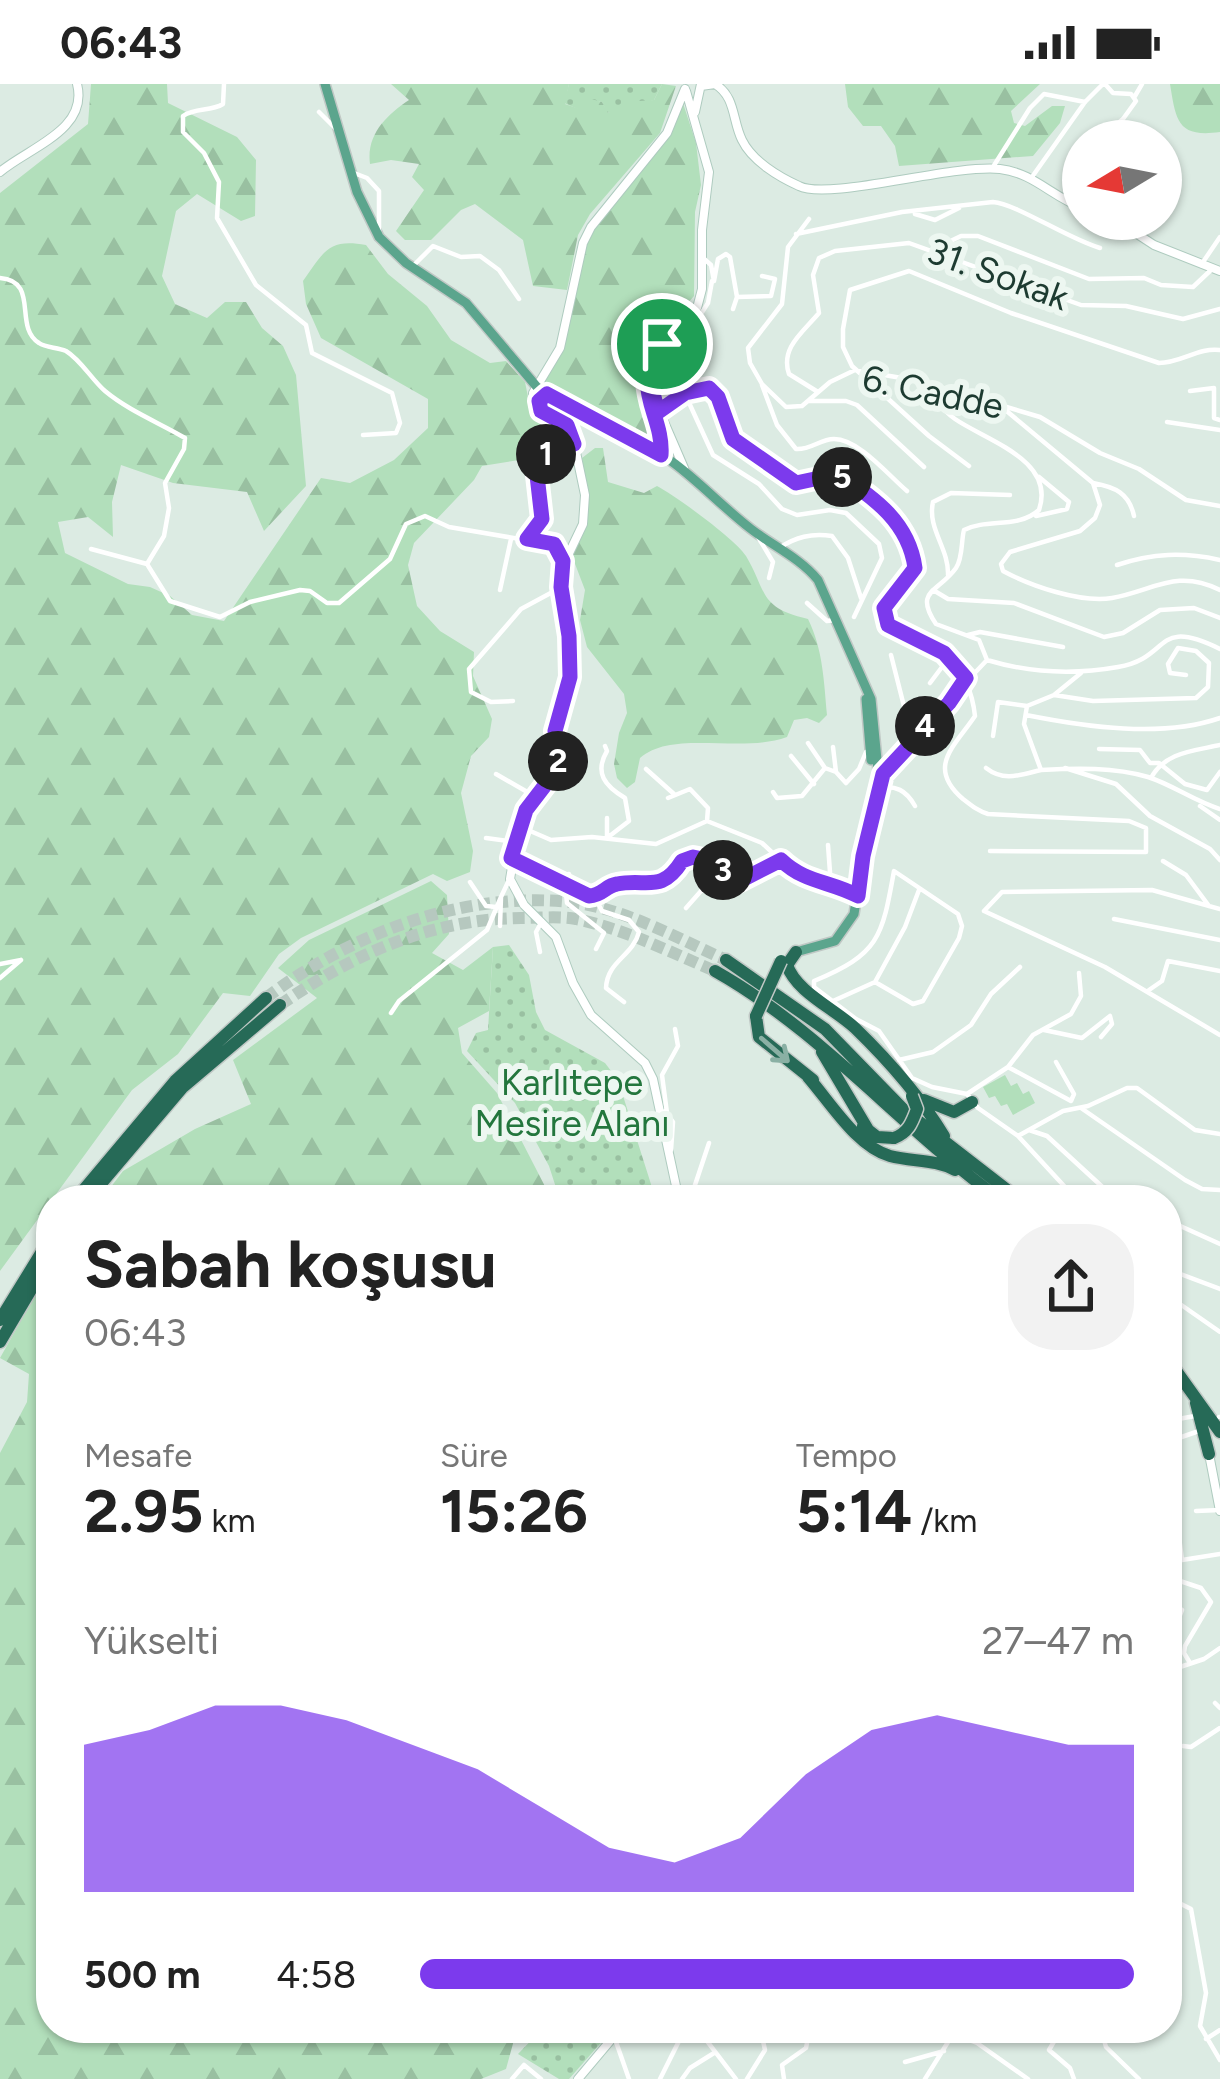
<!DOCTYPE html>
<html lang="tr">
<head>
<meta charset="utf-8">
<style>
  body { margin:0; font-family:Figtree,sans-serif; background:#f2f2f2; color:#222; height:100vh; display:flex; flex-direction:column; font-size:45px; white-space:nowrap }
  * { box-sizing:border-box; margin:0 }
  p { font-size:39px; color:#767676 }
  .icon { flex:none; width:66px; height:66px; fill:none; stroke:currentColor; stroke-width:2; stroke-linecap:round; stroke-linejoin:round }
  .map { position:relative; flex:1; overflow:hidden }
  .panel { position:absolute; left:36px; top:1101px; width:1146px; height:858px; display:flex; flex-direction:column; background:#fff; border-radius:48px; box-shadow:0 3px 9px #0004 }
  .panel>* { flex:none }
  .needle { width:78px; rotate:260deg }
  .fabs { position:absolute; left:1062px; top:36px; display:grid; gap:24px }
  .fabs a { display:grid; place-items:center; width:120px; height:120px; border-radius:50%; background:#fff; box-shadow:0 3px 9px #0004; font-size:60px }
  .pin { position:absolute; display:grid; place-items:center; width:102px; height:102px; color:#fff; margin:-51px; border:6px solid #fff; border-radius:50%; box-shadow:0 3px 12px #0007 }
  .km { position:absolute; width:60px; height:60px; margin:-30px; border-radius:50%; background:#222; color:#fff; font-size:33px; line-height:60px; text-align:center }
  .round { display:grid; place-items:center; flex:none; width:126px; height:126px; border-radius:48px; background:#f2f2f2 }
  .summary { display:flex; align-items:center; justify-content:space-between; height:204px; padding:0 48px }
  h1 { font-size:66px; font-weight:700; line-height:90px }
  .stats { display:grid; grid-template-columns:repeat(3,1fr); gap:18px; height:204px; padding:12px 48px }
  .stats div { display:grid; align-content:center }
  .stats b { font-size:60px; font-weight:700 }
  .stats small { font-size:33px; font-weight:400 }
  .stats p { font-size:33px }
  .chart { height:336px; padding:24px 48px }
  .chart p { display:flex; justify-content:space-between }
  .chart svg { width:100%; height:216px; margin-top:12px; fill:#7c3aed; opacity:.7 }
  ul { padding:0 48px; list-style:none; font-size:39px }
  li { display:grid; grid-template-columns:192px 144px 1fr; align-items:center; height:90px }
  li i { height:30px; border-radius:15px; background:#7c3aed }
  .status { display:flex; justify-content:space-between; align-items:center; height:84px; padding:0 60px; background:#fff; direction:ltr }
  .status svg { height:33px; fill:currentColor }
  .map>svg:first-child { display:block }
  .green { fill:url(#green-dots) }
  .forest { fill:url(#forest-firs) }
  .pitch { fill:#b2dfbb }
  .lines { fill:none; stroke-linecap:round; stroke-linejoin:round }
  .highway-tunnel { stroke:#b6c8bf; stroke-width:12; stroke-dasharray:12 6; stroke-linecap:butt }
  .secondary-casing { stroke:#aecbbf; stroke-width:10 }
  .primary-casing { stroke:#c0c8c5; stroke-width:12 }
  .highway-casing { stroke:#c0c8c5; stroke-width:15 }
  .street { stroke:#fff; stroke-width:4.5 }
  .secondary { stroke:#fff; stroke-width:8 }
  .primary { stroke:#5ba58d; stroke-width:9 }
  .highway { stroke:#266a57; stroke-width:12 }
  .highway-bridge-casing { stroke:#c0c8c5; stroke-width:15; stroke-linecap:butt }
  .highway-bridge { stroke:#266a57; stroke-width:12 }
  .oneway { stroke:#8ab0a4 }
  .route-casing { stroke:#fff; stroke-width:24 }
  .route { stroke:#7c3aed; stroke-width:15 }
  .labels { text-anchor:middle; dominant-baseline:central; stroke-width:12; stroke-linejoin:round; paint-order:stroke }
  .street-label { font-size:36px; fill:#1d3b31; stroke:#edf7f1 }
  .park-label { font-size:36px; fill:#23763d; stroke:#edf7f1 }
</style>
</head>
<body>
<div class="status"><b>06:43</b><svg viewBox="0 0 49 12"><path d="M0 12V9h3v3zM5 12V6h3v6zM10 12V3h3v9zM15 12V0h3v12zM26 1h20v11H26zM47 4h2v5h-2z"/></svg></div>
<div class="map">
<svg width="1220" height="1995" viewBox="0 0 1220 1995">
  <defs>
    <pattern id="green-dots" width="8" height="8" patternUnits="userSpaceOnUse" patternTransform="scale(3)"><rect width="8" height="8" fill="#b2dfbb"/><path d="M2 2h.1M6 6h.1" fill="none" stroke="#99c0a1" stroke-width="1.8" stroke-linecap="round"/></pattern>
    <pattern id="forest-firs" width="22" height="20" patternUnits="userSpaceOnUse" patternTransform="scale(3)"><rect width="22" height="20" fill="#b2dfbb"/><path d="M5 1l3.5 6h-7zM16 11l3.5 6h-7z" fill="#99c0a1"/></pattern>
  </defs>
  <rect width="100%" height="100%" fill="#dcebe3"/>
  <path class="green" d="M 569,0 L 662,0 L 654,16 L 607,29 L 602,18 L 591,16 L 580,26 L 564,19 Z
    M 509,861 L 529,891 L 536,928 L 545,946 L 605,979 L 618,996 L 656,1116 L 560,1116 L 549,1082 L 515,1019 L 467,967 L 476,949 L 488,946 L 493,863 Z
    M 543,1944 L 614,1944 L 569,1995 L 559,1995 L 518,1970 Z"/>
  <path class="forest" d="M 91,0 L 167,0 L 168,19 L 237,53 L 256,76 L 255,132 L 241,137 L 197,110 L 176,127 L 162,192 L 175,220 L 207,234 L 225,218 L 246,218 L 262,244 L 283,262 L 296,291 L 306,402 L 264,447 L 247,408 L 173,399 L 121,381 L 112,418 L 113,453 L 88,433 L 58,438 L 65,469 L 128,500 L 150,503 L 170,512 L 192,531 L 224,537 L 321,394 L 350,399 L 394,376 L 428,344 L 428,315 L 321,254 L 306,220 L 303,197 C 324,168 328,154 366,161 L 388,190 L 427,222 L 451,256 L 490,279 L 506,277 L 525,298 L 530,323 L 563,345 L 566,358 L 525,375 L 482,382 L 474,396 L 414,459 L 408,481 L 417,522 L 440,547 L 474,568 L 473,592 L 492,635 L 489,653 L 471,672 L 461,709 L 473,767 L 470,788 L 447,797 L 433,790 L 301,854 L 279,870 L 250,912 L 223,909 L 178,970 L 132,1006 L 0,1187 L 0,109 L 88,40 Z
    M 391,0 L 569,0 L 565,20 L 580,25 L 591,15 L 602,18 L 608,29 L 624,18 L 654,16 L 662,0 L 676,2 L 660,49 L 590,130 L 578,151 L 567,206 L 533,202 L 523,156 L 475,120 L 461,126 L 431,156 L 405,156 L 396,147 L 424,106 L 412,93 L 419,80 L 391,76 L 370,80 C 366,50 387,31 409,16 Z
    M 845,0 L 1040,0 L 1011,27 L 1014,39 L 1025,42 L 1052,22 L 1065,22 L 1060,39 L 1033,72 L 899,82 L 895,62 L 881,42 L 863,42 L 848,23 Z
    M 1170,0 L 1220,0 L 1220,48 C 1177,54 1176,36 1170,0 Z
    M 682,16 L 696,59 L 701,101 L 695,128 L 694,212 L 654,258 L 646,278 L 642,303 L 654,363 L 544,298 L 563,262 L 589,141 L 665,54 Z
    M 595,364 L 603,364 L 608,398 L 644,409 L 657,402 C 676,412 735,455 746,472 C 767,507 758,524 808,535 C 823,565 824,598 827,631 L 819,639 L 807,634 L 794,636 L 787,653 C 740,670 673,645 640,674 L 635,698 L 627,704 L 617,694 L 614,680 L 619,649 L 627,629 L 624,610 L 587,563 L 580,536 L 585,506 L 572,472 L 588,416 L 582,374 Z
    M 431,797 L 447,811 L 449,850 L 432,869 L 463,886 L 493,863 L 489,927 L 458,944 L 462,969 L 497,1009 L 552,1116 L 101,1116 L 123,1087 L 195,1045 L 251,1020 L 233,976 L 317,914 L 278,884 L 309,856 Z
    M 51,1183 L 51,1944 L 525,1944 L 514,1956 L 506,1985 L 481,1995 L 0,1995 L 0,1369 L 27,1318 L 29,1290 L 0,1274 Z"/>
  <path class="pitch" d="M 1005,991 L 1011,1002 L 1017,999 L 1023,1010 L 1029,1007 L 1035,1019 L 1013,1031 L 1007,1020 L 1001,1022 L 995,1012 L 989,1014 L 983,1003 Z"/>
  <g class="lines">
    <path class="highway-tunnel" d="M 266,914 C 350,850 463,807 570,818 C 624,824 677,854 726,876
      M 280,921 C 353,870 431,835 521,834 C 539,834 559,832 576,835 C 625,845 670,868 715,887"/>
    <g class="secondary-casing">
      <path id="secondary" d="M 701,2 L 715,0 C 736,13 732,36 742,56 C 752,77 779,93 799,102 C 828,117 952,80 1000,85 C 1034,89 1052,113 1083,124
        M 695,28 L 701,0
        M 0,88 C 28,64 89,46 77,0
        M 1114,135 L 1154,161 L 1220,187
        M 652,310 L 684,384
        M 629,356 L 654,374 L 662,370 L 647,307 L 649,284 L 662,260 L 697,224 L 702,205 L 702,146 L 709,88 L 686,7
        M 679,1116 L 653,995 L 645,979 L 591,931 L 573,899 L 556,853 L 524,821 L 510,795 L 519,742 L 556,687 L 559,672 L 555,647 L 570,593 L 561,486 L 583,440 L 585,411 L 572,349 L 560,335 L 538,325 L 533,309 L 560,264 L 583,159 L 591,143 L 667,49 L 685,5
        M 1209,1370 L 1220,1427
        M 578,1995 L 621,1944"/>
    </g>
    <g class="primary-casing">
      <path id="primary" d="M 325,0 L 357,108 L 379,153 L 406,179 L 466,219 L 537,303 L 633,356
        M 632,355 C 677,372 713,416 751,445 C 773,462 800,474 818,496 L 871,615 L 878,686 L 877,722 L 863,772 L 854,830 L 835,857 L 796,868
        M 866,615 L 871,676"/>
    </g>
    <g class="highway-casing">
      <path id="highway" d="M 796,868 L 787,881 C 796,908 835,925 855,944 C 889,977 920,1012 944,1052
        M 726,876 L 825,945 L 904,1026 L 1020,1116
        M 715,887 C 823,948 901,1044 1001,1116
        M 756,932 L 759,953 L 813,996
        M 822,968 L 870,1049
        M 808,993 C 830,1018 857,1063 890,1072 C 913,1078 935,1075 955,1086
        M 924,1016 L 954,1028 L 972,1018
        M 863,1042 L 877,1053 L 894,1054
        M 75,1116 L 175,997 L 266,914
        M 87,1116 L 182,1004 L 280,921
        M 0,1236 L 51,1153
        M 0,1258 L 51,1172
        M 1167,1274 L 1220,1348
        M 1196,1319 L 1209,1370"/>
    </g>
    <path class="street" d="M 224,0 L 223,20 C 210,28 196,23 183,32 L 183,48 L 204,69 L 219,98 L 217,134 L 256,201 L 306,241 L 312,269 L 392,309 L 400,339 L 396,349 L 363,351
      M 1135,12 L 1142,0
      M 319,28 L 339,48
      M 1102,53 L 1123,35 L 1136,17 L 1131,10 L 1113,9 L 1105,0
      M 993,83 L 1030,24 L 1044,10 L 1085,18
      M 354,89 L 367,94 L 379,107 L 379,147
      M 1032,93 L 1085,18 L 1103,0
      M 915,130 L 935,136 L 959,124
      M 809,135 L 788,163 L 782,220 L 748,264 L 750,279 L 762,300 L 786,323 L 802,322 L 830,298 L 855,286 L 919,297 L 1040,333 L 1100,369 L 1139,385 L 1186,416 L 1220,422
      M 796,150 L 902,128 L 993,118 C 1017,120 1068,155 1100,164
      M 932,166 L 961,152 L 978,152 L 1089,195 L 1144,194 L 1161,201 L 1193,203 L 1211,186
      M 702,173 L 711,181 L 714,197 L 718,175 L 726,170 L 730,173 L 737,213 L 733,225
      M 1201,181 L 1220,153
      M 412,183 L 433,162 L 461,173 L 480,172 L 499,186 L 519,215
      M 0,194 C 40,197 13,243 39,259 C 46,264 57,263 66,267 C 81,276 92,296 105,307 C 129,327 160,339 185,354 L 184,365 L 165,399 L 169,424 L 164,452 L 147,480
      M 737,213 L 771,212 L 775,195 L 762,192
      M 697,236 L 708,219 L 712,197
      M 921,300 C 932,312 942,326 955,335 C 987,357 1056,376 1039,426 C 1018,445 988,434 964,446 C 961,457 963,474 956,484 C 939,508 913,506 936,540 L 979,556 L 987,576
      M 762,301 L 777,341 L 796,365 C 811,366 820,355 834,355 C 859,355 889,392 907,407
      M 1190,307 L 1214,304 L 1214,334 L 1220,336
      M 818,308 L 789,290 C 780,264 803,248 819,229 L 813,191 L 819,174 L 835,167 L 909,159 L 1081,221 L 1126,222 L 1183,235 L 1220,225
      M 685,310 L 713,371 L 759,400 L 782,425 L 797,431 L 830,426 L 846,429 L 879,460 L 882,474 L 854,533
      M 808,317 L 846,317 L 857,321 L 924,383
      M 1003,324 L 1093,399 L 1100,421 L 1095,434 L 1080,447 L 1010,468 L 1001,480 L 1003,487 C 1031,502 1080,519 1112,514 C 1153,507 1176,484 1220,506
      M 658,328 L 685,309 L 709,304 L 718,313 L 733,355 L 800,401 L 838,390 C 875,414 909,439 915,484 L 890,515 L 884,530 L 888,541 C 935,562 969,576 975,632 C 954,663 926,683 963,715 C 972,722 978,727 988,730 L 1129,737 L 1146,744 L 1146,768 L 990,767
      M 1167,338 L 1220,346
      M 969,382 L 929,352 L 852,282 L 843,263 L 843,245 L 850,206 L 909,187 L 1011,229 L 1159,279 C 1181,279 1199,263 1220,266
      M 1093,399 C 1115,403 1129,409 1134,432
      M 1036,432 L 1067,425 L 1069,418 L 1039,393
      M 758,453 L 773,478 L 769,494
      M 531,454 L 542,435 L 535,373 L 575,360
      M 779,464 C 796,453 811,449 832,452 L 848,474 L 861,514
      M 91,465 L 147,480 L 170,517 L 220,533 L 250,518 L 300,506 L 310,507 L 327,519 L 339,519 L 390,475 L 406,440 L 425,432 L 449,443 L 555,461 L 563,477
      M 1117,481 C 1153,469 1183,468 1220,476
      M 948,491 C 949,464 927,445 933,418 L 951,409 L 1010,411
      M 500,506 L 511,455
      M 933,506 L 948,515 L 1014,519 L 1104,553 L 1123,549 L 1160,526 L 1194,524 L 1220,534
      M 807,519 L 827,537 L 835,536
      M 968,551 L 980,548 L 1063,563
      M 891,571 L 909,642 L 916,651
      M 1081,589 L 1054,611 L 1027,622 L 1024,640 L 1041,686 C 1076,684 1114,683 1148,693 C 1173,701 1194,717 1220,725
      M 930,599 L 948,575
      M 1054,611 L 1093,617 L 1196,614 L 1208,603 L 1209,579 L 1196,567 L 1178,564 L 1168,580 L 1170,589 L 1186,591
      M 513,617 L 491,618 L 471,608 L 469,585 L 521,525 L 560,504
      M 1026,631 C 1086,643 1162,654 1220,634
      M 993,652 L 998,618 L 1027,622
      M 808,659 L 825,684
      M 605,662 L 607,667 C 594,689 605,702 625,714 L 629,737 L 607,754
      M 833,663 L 836,688
      M 1099,665 L 1140,666 L 1150,679 L 1159,679 L 1185,700 L 1207,706 L 1220,688
      M 791,672 L 814,700
      M 532,674 L 550,698
      M 879,683 L 905,669
      M 986,684 C 1004,698 1020,691 1041,686
      M 1065,684 L 1116,700 L 1150,732 L 1210,765 L 1220,776
      M 646,685 L 674,710
      M 881,686 L 901,674 L 916,651 L 987,576 C 1030,589 1073,591 1118,583 C 1172,574 1153,532 1220,565
      M 496,690 L 536,713
      M 1151,694 C 1165,668 1193,667 1220,661
      M 878,704 C 896,701 906,706 915,722
      M 773,708 L 777,714 L 802,712 L 825,684 L 836,688 L 846,699 L 859,685 L 866,668
      M 668,714 L 690,705 L 708,724 L 707,737
      M 1200,722 L 1220,736
      M 521,743 L 551,756 L 592,753 L 656,760 L 707,737 L 762,759 L 796,791 L 858,811
      M 486,754 L 515,758
      M 607,754 L 607,734
      M 828,761 L 831,802
      M 516,777 L 594,812 C 604,809 610,801 620,800 C 648,798 665,803 682,777 L 693,773 L 718,778 L 732,801 L 780,776
      M 1163,777 L 1186,791 L 1209,822
      M 555,793 L 569,790
      M 470,798 L 486,822 L 496,823
      M 565,801 L 567,819 L 604,849 L 596,865
      M 594,812 L 602,827 L 629,836 L 639,848 C 633,872 607,877 606,904 L 624,918
      M 686,824 L 701,807 L 732,801
      M 1220,825 L 1152,806 L 1002,808 L 984,827 L 1105,883 L 1220,951
      M 1114,835 L 1220,856
      M 500,842 L 501,813 L 509,796
      M 540,868 L 536,848 L 542,837
      M 0,880 L 21,876
      M 0,894 L 21,876
      M 875,898 L 913,920 L 923,917 L 959,854 L 962,842 L 958,830 L 894,787 C 882,854 879,870 814,897 L 814,903 L 856,935 L 879,947 L 912,994 L 932,1003 L 967,1010 L 978,1024 L 1018,1052 L 1077,1116
      M 1149,906 L 1162,897 L 1168,877 L 1220,887
      M 833,917 L 875,898 L 905,843 L 919,806
      M 391,929 L 399,917 L 487,846 L 501,813
      M 1044,946 L 1082,954 L 1110,932 L 1112,940 L 1101,953
      M 899,976 L 933,968 L 971,941 L 991,910 L 1020,883
      M 1008,983 L 1071,1017 L 1074,1010 L 1056,978
      M 967,1010 L 1008,983 L 1033,951 L 1071,930 L 1081,912 L 1079,889
      M 1081,1024 L 1185,1096 L 1202,1105 L 1220,1106
      M 665,1027 L 673,1038 L 671,1066
      M 667,1029 L 662,991 L 678,962 L 675,945
      M 1029,1046 L 1047,1052 L 1109,1109 L 1124,1116
      M 1018,1052 L 1063,1027 L 1088,1022 L 1127,1004 L 1137,1004 L 1195,1046 L 1220,1050
      M 690,1116 L 709,1059
      M 1167,1136 L 1220,1160
      M 1167,1185 L 1220,1205
      M 1167,1211 L 1220,1248
      M 1219,1333 L 1220,1333
      M 1167,1337 L 1195,1332
      M 1167,1358 L 1199,1347
      M 1167,1374 L 1173,1381
      M 1167,1405 L 1174,1414 L 1182,1476 L 1220,1470
      M 1196,1427 L 1220,1426
      M 1167,1472 L 1177,1478
      M 1178,1477 L 1174,1495 L 1201,1504 L 1211,1518 L 1185,1562 L 1184,1569 L 1190,1579
      M 1167,1517 L 1182,1526 L 1167,1565
      M 1167,1583 L 1168,1587 L 1204,1575 L 1220,1564
      M 1215,1619 L 1220,1624
      M 1183,1662 L 1191,1663 L 1220,1644
      M 1167,1813 L 1191,1825 L 1206,1909 L 1200,1942 L 1220,1976
      M 1062,1944 L 1049,1966 L 1070,1984 L 1074,1995
      M 1110,1944 L 1104,1956 L 1106,1963 L 1139,1995
      M 926,1947 L 928,1944
      M 953,1950 L 977,1959 L 1028,1995
      M 615,1955 L 629,1995
      M 1206,1955 L 1220,1946
      M 905,1978 L 944,1967
      M 512,1995 L 524,1981 L 541,1995
      M 660,1995 L 680,1955 L 697,1944 L 736,1995
      M 682,1995 L 690,1984 L 714,1969
      M 747,1995 L 765,1966 L 763,1957 L 782,1944
      M 784,1995 L 782,1981 L 806,1964 L 810,1944
      M 925,1995 L 953,1950"/>
    <use href="#secondary" class="secondary"/>
    <use href="#primary" class="primary"/>
    <use href="#highway" class="highway"/>
    <g class="highway-bridge-casing">
      <path id="highway-bridge" d="M 756,932 L 781,877
        M 894,1054 C 908,1049 912,1039 917,1025 L 912,1012"/>
    </g>
    <use href="#highway-bridge" class="highway-bridge"/>
  </g>
  <defs><path id="oneway-shaft" d="M-6 0H5M1.5-3L5.5 0L1.5 3" fill="none" stroke-width="1.6" stroke-linecap="round" stroke-linejoin="round" transform="scale(3)"/></defs>
  <use class="oneway" href="#oneway-shaft" transform="translate(775 966) rotate(41)"/>
  <g class="lines">
    <g class="route-casing">
      <path id="route" d="M 662,260 L 650,298 L 658,328 L 685,309 L 709,304 L 718,313 L 733,355 L 796,399 L 838,390 C 875,414 909,439 915,484 L 884,524 L 888,541 L 944,569 L 966,594 L 949,619 L 883,690 L 863,772 L 858,812 C 830,797 805,799 781,776 L 732,801 L 718,778 L 693,773 L 682,777 C 661,810 647,794 617,800 C 605,802 603,811 589,812 L 511,774 L 526,726 L 556,687 L 559,672 L 555,647 L 570,593 L 569,552 L 561,503 L 563,477 L 554,460 L 527,455 L 542,435 L 535,374 L 574,360 L 567,341 L 541,327 L 539,317 L 547,310 L 661,371 C 664,330 628,303 662,260 Z"/>
    </g>
    <use href="#route" class="route"/>
  </g>
  <g class="labels">
    <g class="street-label">
      <text transform="translate(998 190) rotate(20)">31. Sokak</text>
      <text transform="translate(933 308) rotate(12)">6. Cadde</text>
    </g>
    <g class="park-label">
      <text x="572" y="998">Karlıtepe<tspan x="572" dy="41">Mesire Alanı</tspan></text>
    </g>
  </g>
</svg>
<div class="fabs">
<a><svg class="needle" viewBox="-14 -14 28 28"><path d="M0-13l5 13h-10z" fill="#e53935"/><path d="M0 13l5-13h-10z" fill="#767676"/></svg></a>
</div>
<div class="pin" style="left:662px;top:260px;background:#1e9e55"><svg class="icon" aria-label="arrive" viewBox="0 0 24 24"><path d="M6 21V4h12l-3 4 3 4H6"/></svg></div>
<b class="km" style="left:546px;top:370px">1</b>
<b class="km" style="left:558px;top:677px">2</b>
<b class="km" style="left:723px;top:786px">3</b>
<b class="km" style="left:925px;top:642px">4</b>
<b class="km" style="left:842px;top:393px">5</b>
<section class="panel">
<div class="summary"><div><h1>Sabah koşusu</h1><p>06:43</p></div><a class="round"><svg class="icon" aria-label="share" viewBox="0 0 24 24"><path d="M12 15V3M7 8l5-5 5 5M5 13v7h14v-7"/></svg></a></div>
<div class="stats">
<div><p>Mesafe</p><b>2.95<small> km</small></b></div>
<div><p>Süre</p><b>15:26</b></div>
<div><p>Tempo</p><b>5:14<small> /km</small></b></div>
</div>
<div class="chart"><p><span>Yükselti</span>27–47 m</p>
<svg viewBox="0 0 160 44" preserveAspectRatio="none"><path d="M0 44V14L10 11L20 6L30 6L40 9L50 14L60 19L70 27L80 35L90 38L100 33L110 20L120 11L130 8L140 11L150 14L160 14V44z"/></svg>
</div>
<ul>
<li><b>500 m</b>4:58<i style="width:100%"></i></li>
</ul>
</section>
</div>
</body>
</html>
